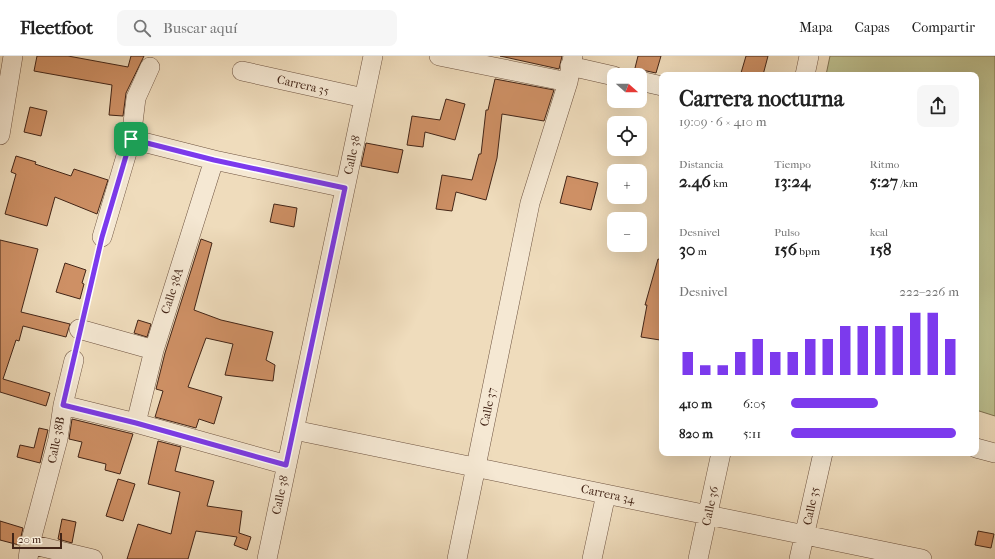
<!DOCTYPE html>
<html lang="es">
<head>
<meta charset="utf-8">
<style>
  body { margin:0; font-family:"IM FELL French Canon",serif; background:#f6f6f6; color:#222; height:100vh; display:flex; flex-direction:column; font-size:15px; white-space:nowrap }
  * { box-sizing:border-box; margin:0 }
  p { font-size:13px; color:#767676 }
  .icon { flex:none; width:22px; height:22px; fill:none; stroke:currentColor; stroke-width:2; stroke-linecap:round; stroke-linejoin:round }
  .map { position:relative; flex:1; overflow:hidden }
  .side { position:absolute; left:659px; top:16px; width:320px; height:384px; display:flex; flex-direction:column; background:#fff; border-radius:8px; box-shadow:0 4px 16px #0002 }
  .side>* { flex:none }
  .needle { width:26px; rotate:111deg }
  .controls { position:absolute; left:607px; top:12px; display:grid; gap:8px }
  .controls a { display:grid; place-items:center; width:40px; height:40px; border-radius:8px; background:#fff; box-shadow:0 4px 16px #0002; font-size:20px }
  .scale { position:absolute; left:12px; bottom:10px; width:50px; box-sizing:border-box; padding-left:4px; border:2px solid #432517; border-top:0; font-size:11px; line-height:14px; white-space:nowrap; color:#432517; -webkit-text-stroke:3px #f5e8d3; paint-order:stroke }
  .pin { position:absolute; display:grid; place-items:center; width:34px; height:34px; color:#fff; margin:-17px; border-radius:8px; box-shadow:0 2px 6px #0006 }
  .round { display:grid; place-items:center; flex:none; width:42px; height:42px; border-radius:8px; background:#f6f6f6 }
  .overview { display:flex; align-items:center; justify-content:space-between; height:68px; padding:0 20px }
  h1 { font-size:22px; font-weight:700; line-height:30px }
  .metrics { display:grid; grid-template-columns:repeat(3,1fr); gap:6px; height:68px; padding:4px 20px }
  .metrics div { display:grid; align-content:center }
  .metrics b { font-size:17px; font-weight:700 }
  .metrics small { font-size:11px; font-weight:400 }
  .metrics p { font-size:11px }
  .chart { height:112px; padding:8px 20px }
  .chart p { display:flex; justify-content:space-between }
  .chart svg { width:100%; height:72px; margin-top:4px; stroke:#7c3aed; stroke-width:6 }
  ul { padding:0 20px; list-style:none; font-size:13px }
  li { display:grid; grid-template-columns:64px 48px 1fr; align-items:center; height:30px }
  li i { height:10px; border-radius:5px; background:#7c3aed }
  header { display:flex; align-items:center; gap:24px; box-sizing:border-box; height:56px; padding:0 20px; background:#fff; border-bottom:1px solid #e0e0e0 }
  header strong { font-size:19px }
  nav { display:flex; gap:22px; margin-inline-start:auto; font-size:14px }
  .search { width:280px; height:36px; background:#f6f6f6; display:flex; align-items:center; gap:10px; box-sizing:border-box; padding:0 14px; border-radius:8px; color:#767676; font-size:15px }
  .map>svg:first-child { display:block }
  .green { fill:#bdbf8e; stroke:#807252 }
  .building { fill:#ce9065; stroke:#432517 }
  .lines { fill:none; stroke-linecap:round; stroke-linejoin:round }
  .street-casing { stroke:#6e5340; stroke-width:20 }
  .path { stroke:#432517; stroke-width:2.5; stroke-dasharray:3 2; stroke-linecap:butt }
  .street { stroke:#f5e8d3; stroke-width:19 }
  .route-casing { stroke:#fff; stroke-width:8 }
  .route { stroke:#7c3aed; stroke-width:5 }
  .labels { text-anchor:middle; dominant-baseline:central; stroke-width:3.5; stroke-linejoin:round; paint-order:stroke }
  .street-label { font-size:12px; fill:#432517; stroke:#f5e8d3 }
</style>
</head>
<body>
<header>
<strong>Fleetfoot</strong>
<div class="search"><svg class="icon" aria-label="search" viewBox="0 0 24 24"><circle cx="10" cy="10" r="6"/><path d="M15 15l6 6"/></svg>Buscar aquí</div>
<nav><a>Mapa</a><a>Capas</a><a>Compartir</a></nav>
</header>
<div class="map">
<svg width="995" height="503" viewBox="0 0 995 503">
  <rect width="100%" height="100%" fill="#efdcbc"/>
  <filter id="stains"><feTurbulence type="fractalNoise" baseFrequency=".005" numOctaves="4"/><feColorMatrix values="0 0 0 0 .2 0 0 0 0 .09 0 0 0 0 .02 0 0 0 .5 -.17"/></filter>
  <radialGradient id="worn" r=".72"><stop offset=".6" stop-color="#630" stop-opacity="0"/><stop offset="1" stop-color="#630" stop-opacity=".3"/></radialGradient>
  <path class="green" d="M 830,0 L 995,0 L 995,360 L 976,354 L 976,19 L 826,19 Z"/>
  <path class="building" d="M 37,0 L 68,0 L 128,11 L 131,0 L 144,0 L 126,37 L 123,60 L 109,59 L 112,29 L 34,15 Z
    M 500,0 L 562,0 L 559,13 Z
    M 638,0 L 661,0 L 656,17 L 642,14 L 634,16 Z
    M 746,0 L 768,0 L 763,19 L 748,19 L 741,17 Z
    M 495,23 L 554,34 L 544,65 L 502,58 L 497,102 L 486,144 L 456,136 L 452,155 L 436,153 L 442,119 L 472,124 L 479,98 L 481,98 L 486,54 L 488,54 Z
    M 446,43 L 465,48 L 455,84 L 425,76 L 423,91 L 407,89 L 412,60 L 440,64 Z
    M 30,51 L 47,55 L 41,80 L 24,76 Z
    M 366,87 L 403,94 L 398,117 L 361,110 Z
    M 16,100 L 36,106 L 35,108 L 71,120 L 74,113 L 108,124 L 97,158 L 55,141 L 47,170 L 5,158 L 16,118 L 11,116 Z
    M 567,120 L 598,127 L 591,154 L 560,147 Z
    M 274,148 L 297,152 L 294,171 L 270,166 Z
    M 201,183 L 212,187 L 194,254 L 221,264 L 273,276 L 266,304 L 275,309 L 273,325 L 225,319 L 233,288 L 206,282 L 188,331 L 222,341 L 214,368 L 199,363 L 196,372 L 155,361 L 163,335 L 156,333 L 165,297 Z
    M 0,184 L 38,193 L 21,256 L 70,268 L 66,281 L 23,270 L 19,285 L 16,284 L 3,323 L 50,337 L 46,350 L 0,336 Z
    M 658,203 L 662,204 L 662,271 L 660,284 L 641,281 L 647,249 L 645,249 Z
    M 65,207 L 86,214 L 82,227 L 84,228 L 80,243 L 56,236 Z
    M 138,264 L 151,268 L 147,281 L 134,277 Z
    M 72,363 L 133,378 L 120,418 L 105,414 L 106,408 L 78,401 L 82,386 L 69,383 Z
    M 39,372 L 48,374 L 40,407 L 17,401 L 20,389 L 34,392 Z
    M 158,385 L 181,391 L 175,415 L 214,425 L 207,450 L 242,455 L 239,477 L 251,481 L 247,494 L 234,489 L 237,481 L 196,475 L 188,503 L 127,503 L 138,468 L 171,478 L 180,436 L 148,428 Z
    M 118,423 L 135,428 L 123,465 L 106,460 Z
    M 62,463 L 76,466 L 72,487 L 58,483 Z
    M 0,465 L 23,472 L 19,489 L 0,484 Z
    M 978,475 L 994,478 L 991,492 L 975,489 Z"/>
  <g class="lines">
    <g class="street-casing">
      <path id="street" d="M 439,0 L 568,26
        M 570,10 L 614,20
        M 242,15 L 364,42
        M 805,19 L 809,0
        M 640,25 L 662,30
        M 0,79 L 13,0
        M 131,83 L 214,104 L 345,132
        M 102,181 L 131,83 L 136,42 L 150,11
        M 79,273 L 154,294
        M 63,349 L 136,367 L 287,409
        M 136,367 L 154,294 L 214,104
        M 294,374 L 922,503
        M 976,392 L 995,397
        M 30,488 L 93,503
        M 28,503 L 30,488 L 58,383 L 63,349 L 74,304
        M 267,503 L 373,0
        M 457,503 L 530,147 L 568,26 L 573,0
        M 592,503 L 606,438
        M 698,503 L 721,397
        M 799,503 L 823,397"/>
    </g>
    <path class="path" d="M 84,257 L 98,197"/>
    <use href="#street" class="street"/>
  </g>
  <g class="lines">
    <g class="route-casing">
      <path id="route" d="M 131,83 L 214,104 L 345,132 L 286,409 L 136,367 L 63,349 L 102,181 Z"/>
    </g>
    <use href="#route" class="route"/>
  </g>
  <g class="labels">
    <g class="street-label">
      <text transform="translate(303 29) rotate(13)">Carrera 35</text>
      <text transform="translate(352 99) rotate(-78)">Calle 38</text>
      <text transform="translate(172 235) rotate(-72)">Calle 38A</text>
      <text transform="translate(488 351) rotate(-78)">Calle 37</text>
      <text transform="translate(56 384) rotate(-79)">Calle 38B</text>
      <text transform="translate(608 438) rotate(12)">Carrera 34</text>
      <text transform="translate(280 439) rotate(-78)">Calle 38</text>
      <text transform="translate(710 450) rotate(-78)">Calle 36</text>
      <text transform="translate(811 450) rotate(-78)">Calle 35</text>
    </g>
  </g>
  <rect width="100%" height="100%" filter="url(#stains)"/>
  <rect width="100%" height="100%" fill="url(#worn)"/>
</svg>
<div class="controls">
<a><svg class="needle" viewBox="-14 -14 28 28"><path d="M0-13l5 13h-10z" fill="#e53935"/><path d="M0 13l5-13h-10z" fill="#767676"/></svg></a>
<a><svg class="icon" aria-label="locate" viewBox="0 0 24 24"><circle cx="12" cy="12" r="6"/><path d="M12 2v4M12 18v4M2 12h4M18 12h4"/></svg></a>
<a>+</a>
<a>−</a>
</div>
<div class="scale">20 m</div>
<div class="pin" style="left:131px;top:83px;background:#1e9e55"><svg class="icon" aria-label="arrive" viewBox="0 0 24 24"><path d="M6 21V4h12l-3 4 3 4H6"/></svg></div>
<section class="side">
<div class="overview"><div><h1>Carrera nocturna</h1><p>19:09 · 6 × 410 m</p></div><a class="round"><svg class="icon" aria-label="share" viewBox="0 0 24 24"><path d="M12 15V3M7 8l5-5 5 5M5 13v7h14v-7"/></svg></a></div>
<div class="metrics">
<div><p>Distancia</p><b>2.46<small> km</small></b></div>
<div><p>Tiempo</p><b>13:24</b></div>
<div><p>Ritmo</p><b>5:27<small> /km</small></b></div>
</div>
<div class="metrics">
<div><p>Desnivel</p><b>30<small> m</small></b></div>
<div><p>Pulso</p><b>156<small> bpm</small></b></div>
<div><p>kcal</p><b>158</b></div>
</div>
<div class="chart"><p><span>Desnivel</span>222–226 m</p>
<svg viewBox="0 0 160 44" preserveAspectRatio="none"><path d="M5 44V30M15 44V38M25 44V38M35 44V30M45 44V22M55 44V30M65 44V30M75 44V22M85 44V22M95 44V14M105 44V14M115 44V14M125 44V14M135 44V6M145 44V6M155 44V22"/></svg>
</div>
<ul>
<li><b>410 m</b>6:05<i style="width:52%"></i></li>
<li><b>820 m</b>5:11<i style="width:98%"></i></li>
</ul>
</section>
</div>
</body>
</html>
